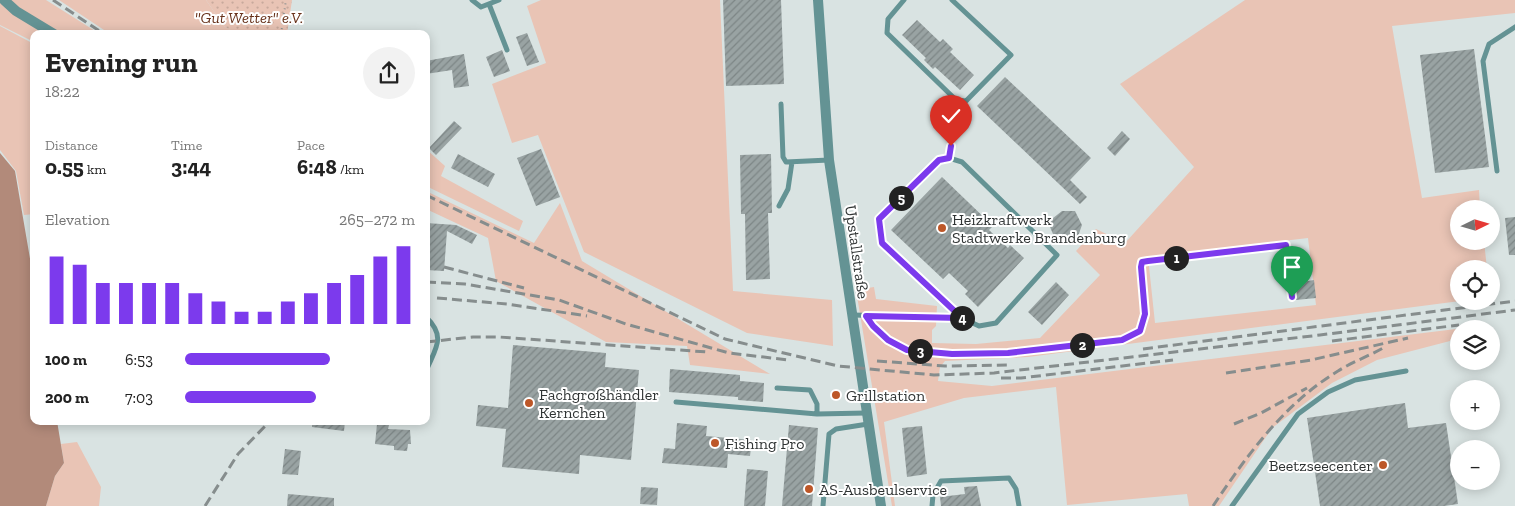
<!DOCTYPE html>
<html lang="en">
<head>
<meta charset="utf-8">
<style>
  body { margin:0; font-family:"Zilla Slab",serif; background:#f2f2f2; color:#222; height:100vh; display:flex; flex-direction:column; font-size:19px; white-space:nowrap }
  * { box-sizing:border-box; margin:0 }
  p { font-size:16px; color:#767676 }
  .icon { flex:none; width:28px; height:28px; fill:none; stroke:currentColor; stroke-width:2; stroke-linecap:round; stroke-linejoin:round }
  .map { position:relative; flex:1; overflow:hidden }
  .side { position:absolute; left:30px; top:30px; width:400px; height:395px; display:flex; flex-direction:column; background:#fff; border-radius:10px; box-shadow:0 2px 12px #0003 }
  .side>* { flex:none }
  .needle { width:32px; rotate:85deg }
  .controls { position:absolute; left:1450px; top:200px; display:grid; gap:10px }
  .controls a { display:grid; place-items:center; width:50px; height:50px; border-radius:50%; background:#fff; box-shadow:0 2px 12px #0003; font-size:25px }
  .pin { position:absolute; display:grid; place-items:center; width:42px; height:42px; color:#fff; margin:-51px -21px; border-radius:50% 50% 50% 0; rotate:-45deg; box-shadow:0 0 5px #0007 }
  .pin .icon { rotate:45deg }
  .km { position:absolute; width:25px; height:25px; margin:-12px; border-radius:50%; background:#222; color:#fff; font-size:14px; line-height:25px; text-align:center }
  .round { display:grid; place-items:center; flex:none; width:52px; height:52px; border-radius:26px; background:#f2f2f2 }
  .summary { display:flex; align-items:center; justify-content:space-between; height:85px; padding:0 15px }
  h1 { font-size:28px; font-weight:800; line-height:38px }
  .figures { display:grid; grid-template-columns:repeat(3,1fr); gap:8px; height:85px; padding:5px 15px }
  .figures div { display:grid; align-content:center }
  .figures b { font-size:21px; font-weight:800 }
  .figures small { font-size:14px; font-weight:400 }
  .figures p { font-size:14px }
  .chart { height:140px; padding:10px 15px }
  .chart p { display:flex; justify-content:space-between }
  .chart svg { width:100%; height:90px; margin-top:5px; stroke:#7c3aed; stroke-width:6 }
  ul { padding:0 15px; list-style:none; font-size:16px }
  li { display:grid; grid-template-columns:80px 60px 1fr; align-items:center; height:38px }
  li i { height:12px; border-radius:6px; background:#7c3aed }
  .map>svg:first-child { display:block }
  .grass { fill:#e9c4b5; fill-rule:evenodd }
  .park { fill:url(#park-dots) }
  .water { fill:#b28a7a }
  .building { fill:url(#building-hatch) }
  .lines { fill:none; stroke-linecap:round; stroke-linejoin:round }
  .path { stroke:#899090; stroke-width:2; stroke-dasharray:1 4; stroke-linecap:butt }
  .service { stroke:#649394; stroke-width:5 }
  .minor { stroke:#649394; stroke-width:10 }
  .tertiary { stroke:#649394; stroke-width:10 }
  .rail { stroke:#868d8d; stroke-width:3; stroke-dasharray:10 5; stroke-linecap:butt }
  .route-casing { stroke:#fff; stroke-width:10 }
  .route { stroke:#7c3aed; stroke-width:6 }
  .poi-dot { fill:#bd5728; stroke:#fff; stroke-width:2 }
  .labels { text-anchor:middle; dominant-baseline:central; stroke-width:4; stroke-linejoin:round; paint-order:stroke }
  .park-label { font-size:16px; font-style:italic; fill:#68321b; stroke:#fff }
  .poi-label { font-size:16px; fill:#303434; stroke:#fff; text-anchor:start }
  .street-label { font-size:16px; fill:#303434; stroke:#fff }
</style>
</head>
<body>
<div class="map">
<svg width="1515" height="506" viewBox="0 0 1515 506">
  <defs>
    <pattern id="park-dots" width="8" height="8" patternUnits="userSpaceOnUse" patternTransform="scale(1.25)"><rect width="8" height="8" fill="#e9c4b5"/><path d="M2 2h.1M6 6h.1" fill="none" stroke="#c8a99c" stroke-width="1.8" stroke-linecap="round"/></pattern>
    <pattern id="building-hatch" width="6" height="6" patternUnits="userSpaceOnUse" patternTransform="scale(1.25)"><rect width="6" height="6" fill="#99a3a3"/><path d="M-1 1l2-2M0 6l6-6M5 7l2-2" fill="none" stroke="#7d8686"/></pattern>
  </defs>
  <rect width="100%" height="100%" fill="#d9e3e2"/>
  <path class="grass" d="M 0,0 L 46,0 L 100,34 L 34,34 L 34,42 L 0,25 Z
    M 59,0 L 206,0 L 224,26 L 236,34 L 110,34 Z
    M 541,0 L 720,0 L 733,291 L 832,300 L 833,346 L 747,333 L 584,252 L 538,135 L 512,143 L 492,84 L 546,63 L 527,6 Z
    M 1245,0 L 1515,0 L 1515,13 L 1392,26 L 1422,198 L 1479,190 L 1480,209 L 1459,209 L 1459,241 L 1484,241 L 1487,269 L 1459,269 L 1460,301 L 1028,357 L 945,361 L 940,367 L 938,381 L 992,386 L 1456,329 L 1450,341 L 1377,360 L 1332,383 L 1272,428 L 1219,506 L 1189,506 L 1187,494 L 1067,505 L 1056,387 L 964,398 L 884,422 L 895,506 L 892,506 L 856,290 L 874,287 L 876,299 L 937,306 L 936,326 L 932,330 L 932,343 L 976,344 L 1040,338 L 1100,275 L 1076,251 L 1096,229 L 1125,243 L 1194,167 L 1120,84 ZM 1308,238 L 1316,305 L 1155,323 L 1148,257 Z
    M 0,26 L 34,44 L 34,214 L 24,215 L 16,171 L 0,150 Z
    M 426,149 L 445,166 L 441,176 L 523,221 L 519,231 L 426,186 Z
    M 426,191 L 534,243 L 560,203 L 582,261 L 770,374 L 690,365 L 687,346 L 606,342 L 496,281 L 488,238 L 426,209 Z
    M 77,442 L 101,487 L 99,506 L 46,506 L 55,476 L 64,463 L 61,444 Z"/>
  <path class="park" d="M 206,0 L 292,0 L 287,34 L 236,34 L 224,26 Z"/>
  <path class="water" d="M 0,153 L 15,171 L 34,282 L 34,421 L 57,421 L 64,463 L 55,476 L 46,506 L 0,506 Z"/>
  <path class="building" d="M 723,0 L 781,0 L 784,84 L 726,86 Z
    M 917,20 L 940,42 L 943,39 L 953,49 L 950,52 L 974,75 L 960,90 L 935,67 L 933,69 L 924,60 L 926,58 L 902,35 Z
    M 527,33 L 539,62 L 527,66 L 516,37 Z
    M 1474,49 L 1489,167 L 1435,173 L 1420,55 Z
    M 502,50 L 510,71 L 494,77 L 486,57 Z
    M 464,54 L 469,86 L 454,88 L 452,70 L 426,74 L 426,61 Z
    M 1005,77 L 1091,158 L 1070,180 L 1087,197 L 1080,204 L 977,106 Z
    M 454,121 L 462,128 L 436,155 L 429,148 Z
    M 1122,131 L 1130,139 L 1115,156 L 1107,148 Z
    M 541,149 L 560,197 L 536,206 L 517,158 Z
    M 458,154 L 495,174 L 488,187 L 451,168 Z
    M 771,154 L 772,213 L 768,213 L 770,279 L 746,280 L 745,214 L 741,214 L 740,155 Z
    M 942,177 L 993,226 L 989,230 L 1008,248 L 1010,245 L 1024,258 L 978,307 L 965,294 L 968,291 L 949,273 L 943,279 L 891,230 Z
    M 1062,211 L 1075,211 L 1082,225 L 1077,239 L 1068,243 L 1055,239 L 1048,222 Z
    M 1515,217 L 1515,255 L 1509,255 L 1505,218 Z
    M 426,223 L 456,225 L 477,235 L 472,244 L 447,231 L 444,271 L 426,270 Z
    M 1305,254 L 1308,281 L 1314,280 L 1316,298 L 1296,300 L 1292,255 Z
    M 1056,282 L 1069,295 L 1042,325 L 1028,312 Z
    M 513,345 L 606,353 L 605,367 L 639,370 L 631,460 L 580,455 L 579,474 L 502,467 L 506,429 L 476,426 L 478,405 L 508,408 Z
    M 670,369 L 740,375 L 740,381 L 764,383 L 763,402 L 738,400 L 738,397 L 669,392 Z
    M 1405,403 L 1408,428 L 1446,423 L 1458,504 L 1444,506 L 1320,506 L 1307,418 Z
    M 312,421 L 345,421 L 344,431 L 312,427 Z
    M 677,423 L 707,426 L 706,436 L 752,440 L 750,456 L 728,454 L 727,468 L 662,463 L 664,448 L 675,449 Z
    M 377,424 L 389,425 L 388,429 L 410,430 L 411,444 L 408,444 L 407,451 L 394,450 L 394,446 L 375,444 Z
    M 789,425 L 818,428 L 812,506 L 782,506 Z
    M 922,426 L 927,474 L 907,477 L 902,428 Z
    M 285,449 L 301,451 L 298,475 L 282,474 Z
    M 747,469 L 768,471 L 765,506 L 744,506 Z
    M 977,486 L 981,506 L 941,506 L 940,497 L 965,494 L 964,487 Z
    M 641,487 L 658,488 L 657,505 L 640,504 Z
    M 288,494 L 334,498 L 334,506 L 287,506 Z"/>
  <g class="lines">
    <path class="path" d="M 281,34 L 286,0"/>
    <path class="service" d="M 472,0 L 481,7 L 499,0
      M 904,0 L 888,19 L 887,33 L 956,100 L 966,101 L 1011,55 L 952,0
      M 489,4 L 507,50
      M 781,104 L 783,157 L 786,162 L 829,160
      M 949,158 L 953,110 L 956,100
      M 1497,171 L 1483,61 L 1489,44 L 1515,27
      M 779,206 L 788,189 L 792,162
      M 853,315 L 962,318 L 979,326 L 996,323 L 1057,255 L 962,162 L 949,158 L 939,160 L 879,219 L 882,243 L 962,318
      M 426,317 C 447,337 435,349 426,371
      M 866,317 L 873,326 L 888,340 L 907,350 L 952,354 L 1008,353 L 1122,340 L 1140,331 L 1145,315 L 1141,267 L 1142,262 L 1286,245 L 1292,297
      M 777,388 L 810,390 L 817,404 L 817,414
      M 676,402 L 817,414 L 866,413
      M 823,506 L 829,434 L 836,429 L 868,424
      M 932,506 L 933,495 L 941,481 L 1009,478 L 1016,489 L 1019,506
      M 1232,506 L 1298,414 L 1328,392 L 1355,380 L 1406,371"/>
    <path class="minor" d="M 4,0 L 16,11 L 54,34"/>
    <path class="tertiary" d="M 818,0 L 829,160 L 881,506"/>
    <path class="rail" d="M 53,0 L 104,34
      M 426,195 L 725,339 L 838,366 L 934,375 L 994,373 L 1320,335 L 1515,310
      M 444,267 L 524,288
      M 426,282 L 465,284 L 559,300 L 626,324 L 729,353 L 789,360
      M 437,298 L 507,304 L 587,316
      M 1332,341 L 1459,325
      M 426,342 L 473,337 L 499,337 L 707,352
      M 1143,349 L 1515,301
      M 877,361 L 945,366 L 1011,365
      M 1226,373 L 1311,360 L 1408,338
      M 1001,378 L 1021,378 L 1173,360
      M 1234,424 L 1261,413 L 1307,388
      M 205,506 L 238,454 L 270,421
      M 1213,506 C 1247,455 1285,403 1338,371 C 1352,362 1369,356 1383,348"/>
  </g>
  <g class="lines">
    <g class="route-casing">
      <path id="route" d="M 951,146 L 949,158 L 939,160 L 879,219 L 882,243 L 962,318 L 866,316 L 873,326 L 888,340 L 907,350 L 952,354 L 1008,353 L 1122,340 L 1140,331 L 1145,314 L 1141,267 L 1142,262 L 1148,261 L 1286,245 L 1292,297"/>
    </g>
    <use href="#route" class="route"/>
  </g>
  <g class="poi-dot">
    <circle cx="942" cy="228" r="5"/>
    <circle cx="836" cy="395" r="5"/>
    <circle cx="529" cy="403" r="5"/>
    <circle cx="715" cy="443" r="5"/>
    <circle cx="1383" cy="465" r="5"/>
    <circle cx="809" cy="489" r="5"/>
  </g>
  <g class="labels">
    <g class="park-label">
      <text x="249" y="17">"Gut Wetter" e.V.</text>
    </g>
    <g class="poi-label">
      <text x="952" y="219">Heizkraftwerk<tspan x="952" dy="18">Stadtwerke Brandenburg</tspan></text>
      <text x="539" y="394">Fachgroßhändler<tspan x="539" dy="18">Kernchen</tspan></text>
      <text x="846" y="395">Grillstation</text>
      <text x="725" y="443">Fishing Pro</text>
      <text x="1373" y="465" text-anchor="end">Beetzseecenter</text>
      <text x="819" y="489">AS-Ausbeulservice</text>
    </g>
    <g class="street-label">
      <text transform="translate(857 252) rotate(82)">Upstallstraße</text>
    </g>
  </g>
</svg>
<div class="controls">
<a><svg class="needle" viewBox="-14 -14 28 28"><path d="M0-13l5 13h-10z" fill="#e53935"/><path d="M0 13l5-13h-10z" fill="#767676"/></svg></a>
<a><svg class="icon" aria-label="locate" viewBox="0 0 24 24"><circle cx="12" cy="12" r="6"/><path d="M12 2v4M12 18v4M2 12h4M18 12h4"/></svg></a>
<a><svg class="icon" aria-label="layers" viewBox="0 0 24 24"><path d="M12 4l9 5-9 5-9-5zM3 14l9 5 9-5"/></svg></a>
<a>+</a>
<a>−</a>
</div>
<div class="pin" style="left:1292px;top:297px;background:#1e9e55"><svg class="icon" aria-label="arrive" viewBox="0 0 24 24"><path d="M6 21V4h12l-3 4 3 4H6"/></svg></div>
<div class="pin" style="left:951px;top:146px;background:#d93025"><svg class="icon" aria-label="check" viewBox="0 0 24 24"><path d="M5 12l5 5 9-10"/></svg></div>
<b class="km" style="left:1176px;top:258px">1</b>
<b class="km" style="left:1082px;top:345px">2</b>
<b class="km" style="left:920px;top:351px">3</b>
<b class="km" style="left:962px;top:318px">4</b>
<b class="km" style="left:901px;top:198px">5</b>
<section class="side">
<div class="summary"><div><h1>Evening run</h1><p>18:22</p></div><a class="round"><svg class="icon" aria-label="share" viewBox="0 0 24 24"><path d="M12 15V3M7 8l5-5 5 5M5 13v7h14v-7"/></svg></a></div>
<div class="figures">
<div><p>Distance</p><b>0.55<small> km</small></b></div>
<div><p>Time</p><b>3:44</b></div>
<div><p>Pace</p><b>6:48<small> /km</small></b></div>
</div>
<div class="chart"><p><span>Elevation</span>265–272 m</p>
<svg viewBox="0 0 160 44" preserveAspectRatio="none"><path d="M5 44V11M15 44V15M25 44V24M35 44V24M45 44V24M55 44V24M65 44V29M75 44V33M85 44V38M95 44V38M105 44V33M115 44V29M125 44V24M135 44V20M145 44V11M155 44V6"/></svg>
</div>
<ul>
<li><b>100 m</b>6:53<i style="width:63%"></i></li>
<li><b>200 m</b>7:03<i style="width:57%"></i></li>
</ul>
</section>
</div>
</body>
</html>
